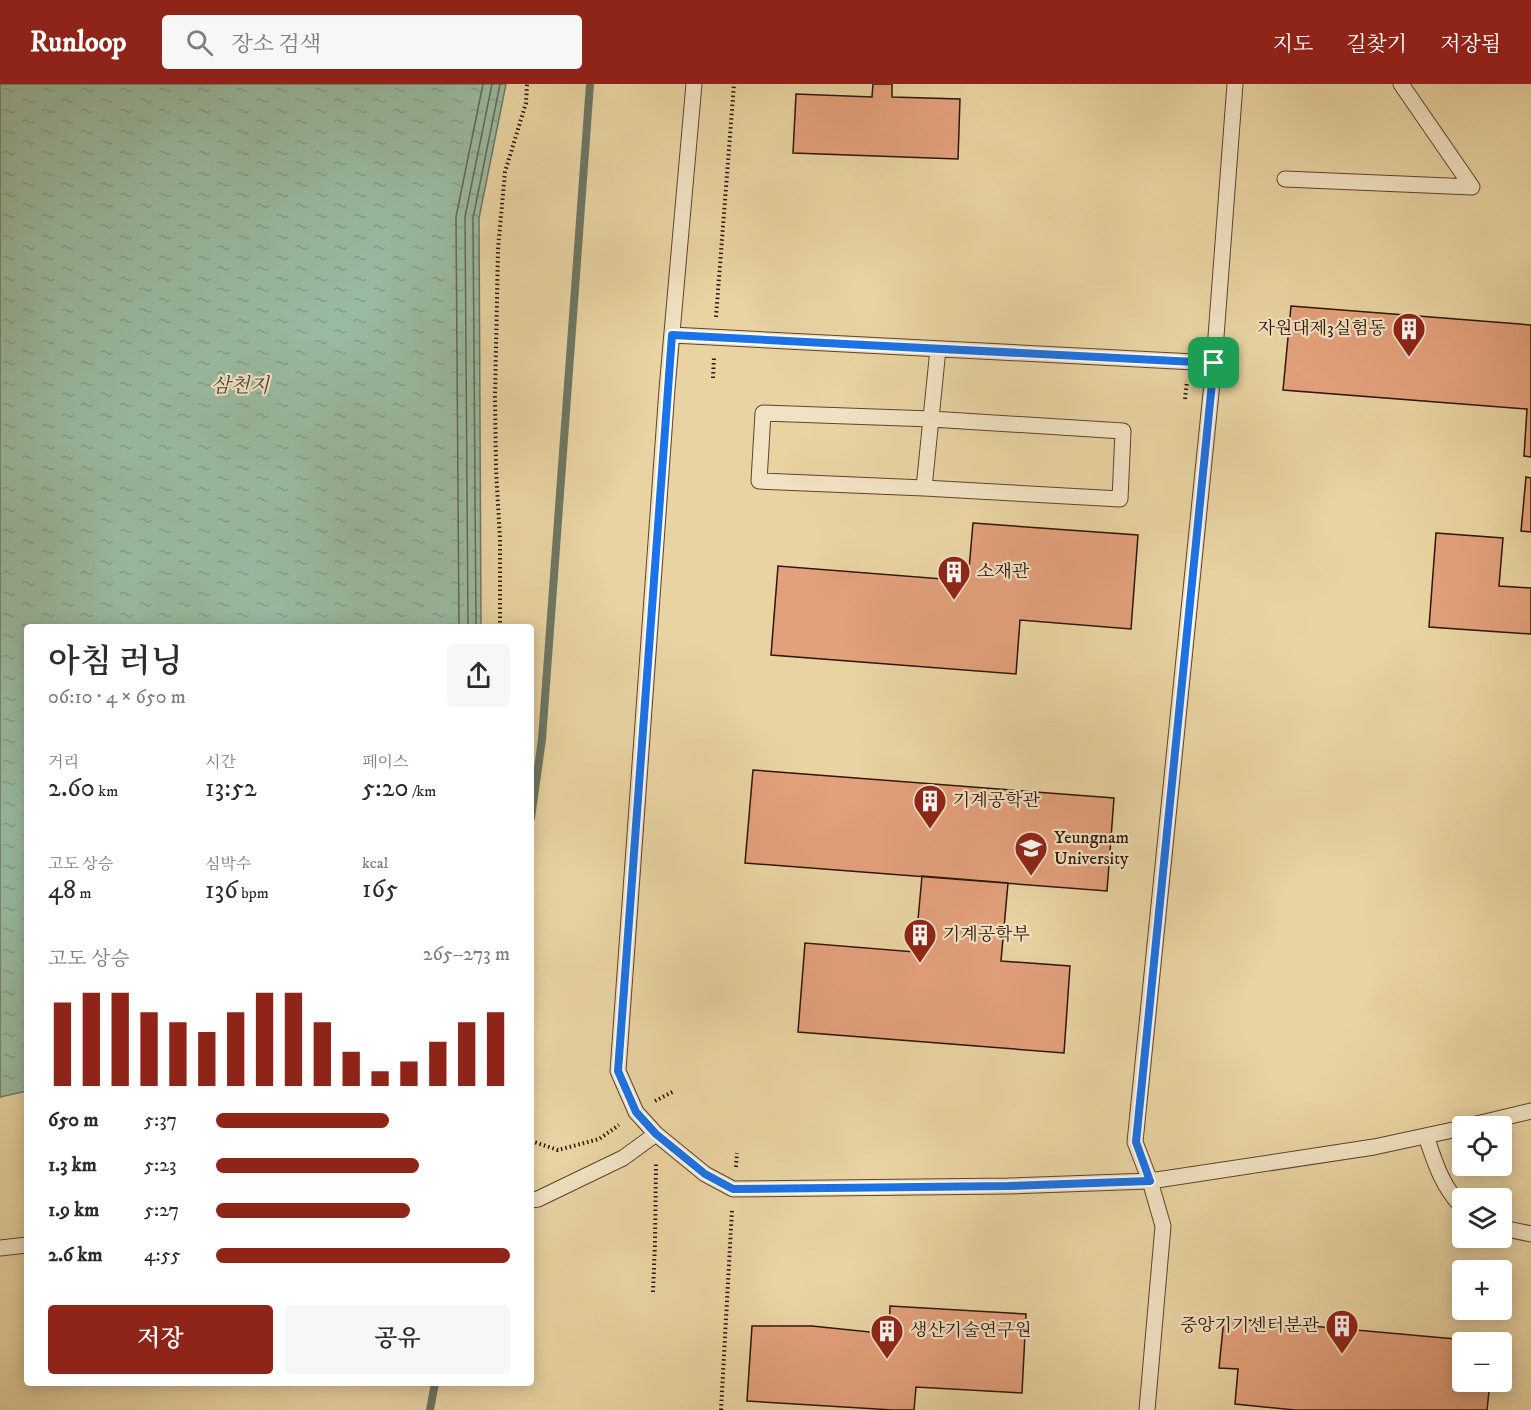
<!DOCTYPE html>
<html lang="ko">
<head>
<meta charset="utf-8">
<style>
  body { margin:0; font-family:"IM FELL DW Pica","Noto Serif KR",serif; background:#f7f7f7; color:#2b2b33; height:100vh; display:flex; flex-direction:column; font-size:22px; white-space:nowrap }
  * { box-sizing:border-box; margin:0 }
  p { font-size:20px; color:#7c7c81 }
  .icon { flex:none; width:33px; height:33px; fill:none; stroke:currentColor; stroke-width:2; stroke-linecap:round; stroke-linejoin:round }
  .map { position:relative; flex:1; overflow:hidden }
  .panel { position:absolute; left:24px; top:540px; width:510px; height:762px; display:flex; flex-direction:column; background:#fff; border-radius:6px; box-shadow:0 3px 15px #0003 }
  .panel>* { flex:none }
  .tools { position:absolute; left:1452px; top:1032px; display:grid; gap:12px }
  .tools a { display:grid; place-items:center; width:60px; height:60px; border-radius:6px; background:#fff; box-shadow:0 3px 15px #0003; font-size:30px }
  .pin { position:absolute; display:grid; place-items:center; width:51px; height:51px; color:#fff; margin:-26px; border-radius:12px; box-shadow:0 3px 9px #0006 }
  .round { display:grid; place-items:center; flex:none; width:63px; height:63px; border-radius:6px; background:#f7f7f7 }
  .headline { display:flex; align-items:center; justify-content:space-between; height:102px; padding:0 24px }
  h1 { font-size:33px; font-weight:600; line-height:45px }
  .stats { display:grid; grid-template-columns:repeat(3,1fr); gap:9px; height:102px; padding:6px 24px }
  .stats div { display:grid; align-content:center }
  .stats b { font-size:26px; font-weight:600 }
  .stats small { font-size:16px; font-weight:400 }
  .stats p { font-size:16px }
  .chart { height:168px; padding:12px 24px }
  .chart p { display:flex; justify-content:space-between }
  .chart svg { width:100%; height:108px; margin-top:6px; stroke:#8f2418; stroke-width:6 }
  .action { display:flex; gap:12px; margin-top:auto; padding:12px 24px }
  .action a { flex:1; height:69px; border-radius:6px; background:#8f2418; color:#fff; font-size:24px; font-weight:600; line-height:69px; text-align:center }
  .action a+a { background:#f7f7f7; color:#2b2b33 }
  ul { padding:0 24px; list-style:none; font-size:20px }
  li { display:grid; grid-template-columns:96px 72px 1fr; align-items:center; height:45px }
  li i { height:15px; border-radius:8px; background:#8f2418 }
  header { display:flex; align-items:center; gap:36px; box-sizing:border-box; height:84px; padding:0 30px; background:#8f2418; color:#fff }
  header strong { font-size:28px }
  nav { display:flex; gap:33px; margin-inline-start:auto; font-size:21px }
  .search { width:420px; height:54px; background:#f7f7f7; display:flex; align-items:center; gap:15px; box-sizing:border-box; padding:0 21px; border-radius:6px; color:#7c7c81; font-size:22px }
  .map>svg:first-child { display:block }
  .water { fill:url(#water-ripples); stroke:#6e7763; stroke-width:1.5 }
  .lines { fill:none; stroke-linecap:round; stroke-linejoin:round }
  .shore { stroke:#646754; stroke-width:1.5 }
  .stream { stroke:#6e7763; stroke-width:8 }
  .building { fill:#e3a07c; stroke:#2e1508; stroke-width:1.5 }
  .service-casing { stroke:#5d442e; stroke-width:17 }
  .path { stroke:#2e1508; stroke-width:4; stroke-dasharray:1.5 3; stroke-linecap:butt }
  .service { stroke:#f1e2c3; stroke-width:15 }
  .route-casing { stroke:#fff; stroke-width:12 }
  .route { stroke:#1a73e8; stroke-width:8 }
  .labels { text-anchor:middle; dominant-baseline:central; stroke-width:4.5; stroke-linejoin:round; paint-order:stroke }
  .poi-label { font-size:18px; fill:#2e1508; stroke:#f1e2c3; text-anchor:start }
  .water-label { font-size:20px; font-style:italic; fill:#4e4636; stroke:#f1e2c3 }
</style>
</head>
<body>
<header>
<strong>Runloop</strong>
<div class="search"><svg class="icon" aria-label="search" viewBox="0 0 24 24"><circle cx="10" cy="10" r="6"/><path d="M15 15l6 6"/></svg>장소 검색</div>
<nav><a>지도</a><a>길찾기</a><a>저장됨</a></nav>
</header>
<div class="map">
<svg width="1531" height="1326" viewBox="0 0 1531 1326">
  <defs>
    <pattern id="water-ripples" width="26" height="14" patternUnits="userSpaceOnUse" patternTransform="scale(1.5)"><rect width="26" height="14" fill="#99b9a0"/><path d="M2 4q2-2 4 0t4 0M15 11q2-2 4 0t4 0" fill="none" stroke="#849e88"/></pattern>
  </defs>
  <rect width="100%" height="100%" fill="#e9d3a2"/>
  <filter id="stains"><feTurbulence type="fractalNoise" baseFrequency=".00333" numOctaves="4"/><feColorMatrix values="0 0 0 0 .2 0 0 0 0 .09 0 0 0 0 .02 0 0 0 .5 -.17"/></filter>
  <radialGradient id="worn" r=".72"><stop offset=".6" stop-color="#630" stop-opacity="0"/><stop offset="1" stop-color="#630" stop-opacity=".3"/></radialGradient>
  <path class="water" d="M 0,0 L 506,0 L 479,134 L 481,543 L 27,543 L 27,1007 L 0,1013 Z"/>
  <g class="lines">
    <path class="shore" d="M 459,543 L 456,133 L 483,0
      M 468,543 L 465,133 L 492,0
      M 476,543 L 473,134 L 500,0"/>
    <path class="stream" d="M 531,734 L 542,655 L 590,0
      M 430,1326 L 435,1299"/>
  </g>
  <path class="building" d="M 873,0 L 892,0 L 892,13 L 960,15 L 958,75 L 793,69 L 796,10 L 872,13 Z
    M 1291,222 L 1531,241 L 1531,373 L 1524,372 L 1527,325 L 1283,306 Z
    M 1526,393 L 1531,394 L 1531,448 L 1521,447 Z
    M 973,439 L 1138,451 L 1131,545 L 1020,536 L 1016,590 L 771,571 L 778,482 L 968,497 Z
    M 1436,449 L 1503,454 L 1499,502 L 1531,504 L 1531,550 L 1429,543 Z
    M 753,686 L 1114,714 L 1107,807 L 745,779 Z
    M 922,792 L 1008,799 L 1001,877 L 1070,882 L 1064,969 L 798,948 L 805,859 L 915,868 Z
    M 890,1222 L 1026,1230 L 1022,1309 L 916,1303 L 914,1326 L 893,1326 L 747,1317 L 752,1242 L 812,1242 L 889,1250 Z
    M 1224,1234 L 1489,1258 L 1462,1258 L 1462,1298 L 1490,1298 L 1487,1326 L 1295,1326 L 1235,1320 L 1238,1285 L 1219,1284 Z"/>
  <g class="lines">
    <g class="service-casing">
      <path id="service" d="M 694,0 L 667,305 L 618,987 L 636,1028 L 656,1050 L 705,1090 L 733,1105 L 1008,1102 L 1150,1097 L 1374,1063 L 1462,1044
        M 1285,95 L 1472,103 L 1401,0
        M 672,251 L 1214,279
        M 924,404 L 759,397 L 763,329 L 931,335 L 1123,347 L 1120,415 L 924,404 L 938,265
        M 1468,1042 L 1531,1027
        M 1426,1052 C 1435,1079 1442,1102 1462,1123
        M 531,1116 L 538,1115 L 623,1074 L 656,1050
        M 1502,1144 L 1531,1150
        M 0,1164 L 27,1161
        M 1147,1326 L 1163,1142 L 1150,1097 L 1135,1058 L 1214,279 L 1235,0"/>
    </g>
    <path class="path" d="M 716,233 L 734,0
      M 713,294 L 714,273
      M 1185,315 L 1187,297
      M 500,543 L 500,455 L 496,386 L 495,313 L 498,165 L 505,88 L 526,19 L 527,0
      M 655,1017 L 674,1007
      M 531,1057 L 558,1066 L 599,1055 L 619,1041
      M 736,1083 L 737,1069
      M 653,1208 L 655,1159 L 656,1078
      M 721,1326 L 732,1126"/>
    <use href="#service" class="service"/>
  </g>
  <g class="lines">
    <g class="route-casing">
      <path id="route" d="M 672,251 L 1214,279 L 1136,1058 L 1150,1097 L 1008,1102 L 733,1105 L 705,1090 L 656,1050 L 636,1028 L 618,987 Z"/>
    </g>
    <use href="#route" class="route"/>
  </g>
  <defs>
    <g id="building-pin" transform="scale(1.725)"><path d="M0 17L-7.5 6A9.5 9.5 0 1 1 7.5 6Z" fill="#8f2418" stroke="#f1e2c3"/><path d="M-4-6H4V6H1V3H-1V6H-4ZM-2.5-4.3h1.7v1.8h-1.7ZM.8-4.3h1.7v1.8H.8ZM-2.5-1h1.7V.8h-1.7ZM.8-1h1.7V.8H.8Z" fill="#fff"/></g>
    <g id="university-pin" transform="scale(1.725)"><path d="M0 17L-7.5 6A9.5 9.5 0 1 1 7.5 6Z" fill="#8f2418" stroke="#f1e2c3"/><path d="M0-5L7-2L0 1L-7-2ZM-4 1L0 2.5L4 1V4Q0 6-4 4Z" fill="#fff"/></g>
  </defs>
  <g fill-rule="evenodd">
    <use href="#building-pin" x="1409" y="245"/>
    <use href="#building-pin" x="954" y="488"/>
    <use href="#building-pin" x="930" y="717"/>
    <use href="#university-pin" x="1031" y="764"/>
    <use href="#building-pin" x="920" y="851"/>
    <use href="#building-pin" x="1342" y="1242"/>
    <use href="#building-pin" x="887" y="1247"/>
  </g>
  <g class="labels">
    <g class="poi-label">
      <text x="1386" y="245" text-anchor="end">자원대제3실험동</text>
      <text x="977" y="488">소재관</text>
      <text x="953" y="717">기계공학관</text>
      <text x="1054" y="754">Yeungnam<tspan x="1054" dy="21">University</tspan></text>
      <text x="943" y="851">기계공학부</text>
      <text x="1319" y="1242" text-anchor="end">중앙기기센터분관</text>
      <text x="910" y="1247">생산기술연구원</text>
    </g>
    <g class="water-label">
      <text x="240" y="302">삼천지</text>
    </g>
  </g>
  <rect width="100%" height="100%" filter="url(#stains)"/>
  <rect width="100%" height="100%" fill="url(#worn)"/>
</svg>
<div class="tools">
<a><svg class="icon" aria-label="locate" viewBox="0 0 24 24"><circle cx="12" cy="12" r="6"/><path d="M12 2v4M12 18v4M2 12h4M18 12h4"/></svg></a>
<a><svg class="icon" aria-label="layers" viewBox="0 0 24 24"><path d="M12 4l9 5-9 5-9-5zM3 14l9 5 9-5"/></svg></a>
<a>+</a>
<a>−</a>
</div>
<div class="pin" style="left:1214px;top:279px;background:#1e9e55"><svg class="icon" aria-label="arrive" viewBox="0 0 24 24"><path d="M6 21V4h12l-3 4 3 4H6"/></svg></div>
<section class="panel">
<div class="headline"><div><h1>아침 러닝</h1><p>06:10 · 4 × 650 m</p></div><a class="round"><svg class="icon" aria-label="share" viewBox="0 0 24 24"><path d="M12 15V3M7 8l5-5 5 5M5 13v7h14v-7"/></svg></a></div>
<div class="stats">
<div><p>거리</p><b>2.60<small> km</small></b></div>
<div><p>시간</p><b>13:52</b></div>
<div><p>페이스</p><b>5:20<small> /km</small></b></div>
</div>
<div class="stats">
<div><p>고도 상승</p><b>48<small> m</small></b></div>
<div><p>심박수</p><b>136<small> bpm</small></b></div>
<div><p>kcal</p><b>165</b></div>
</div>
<div class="chart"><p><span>고도 상승</span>265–273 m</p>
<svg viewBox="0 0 160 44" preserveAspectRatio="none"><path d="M5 44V10M15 44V6M25 44V6M35 44V14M45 44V18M55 44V22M65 44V14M75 44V6M85 44V6M95 44V18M105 44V30M115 44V38M125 44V34M135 44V26M145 44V18M155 44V14"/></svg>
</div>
<ul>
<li><b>650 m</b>5:37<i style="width:59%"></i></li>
<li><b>1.3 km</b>5:23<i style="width:69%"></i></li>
<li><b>1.9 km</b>5:27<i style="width:66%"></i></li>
<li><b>2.6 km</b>4:55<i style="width:100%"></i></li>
</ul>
<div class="action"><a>저장</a><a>공유</a></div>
</section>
</div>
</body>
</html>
